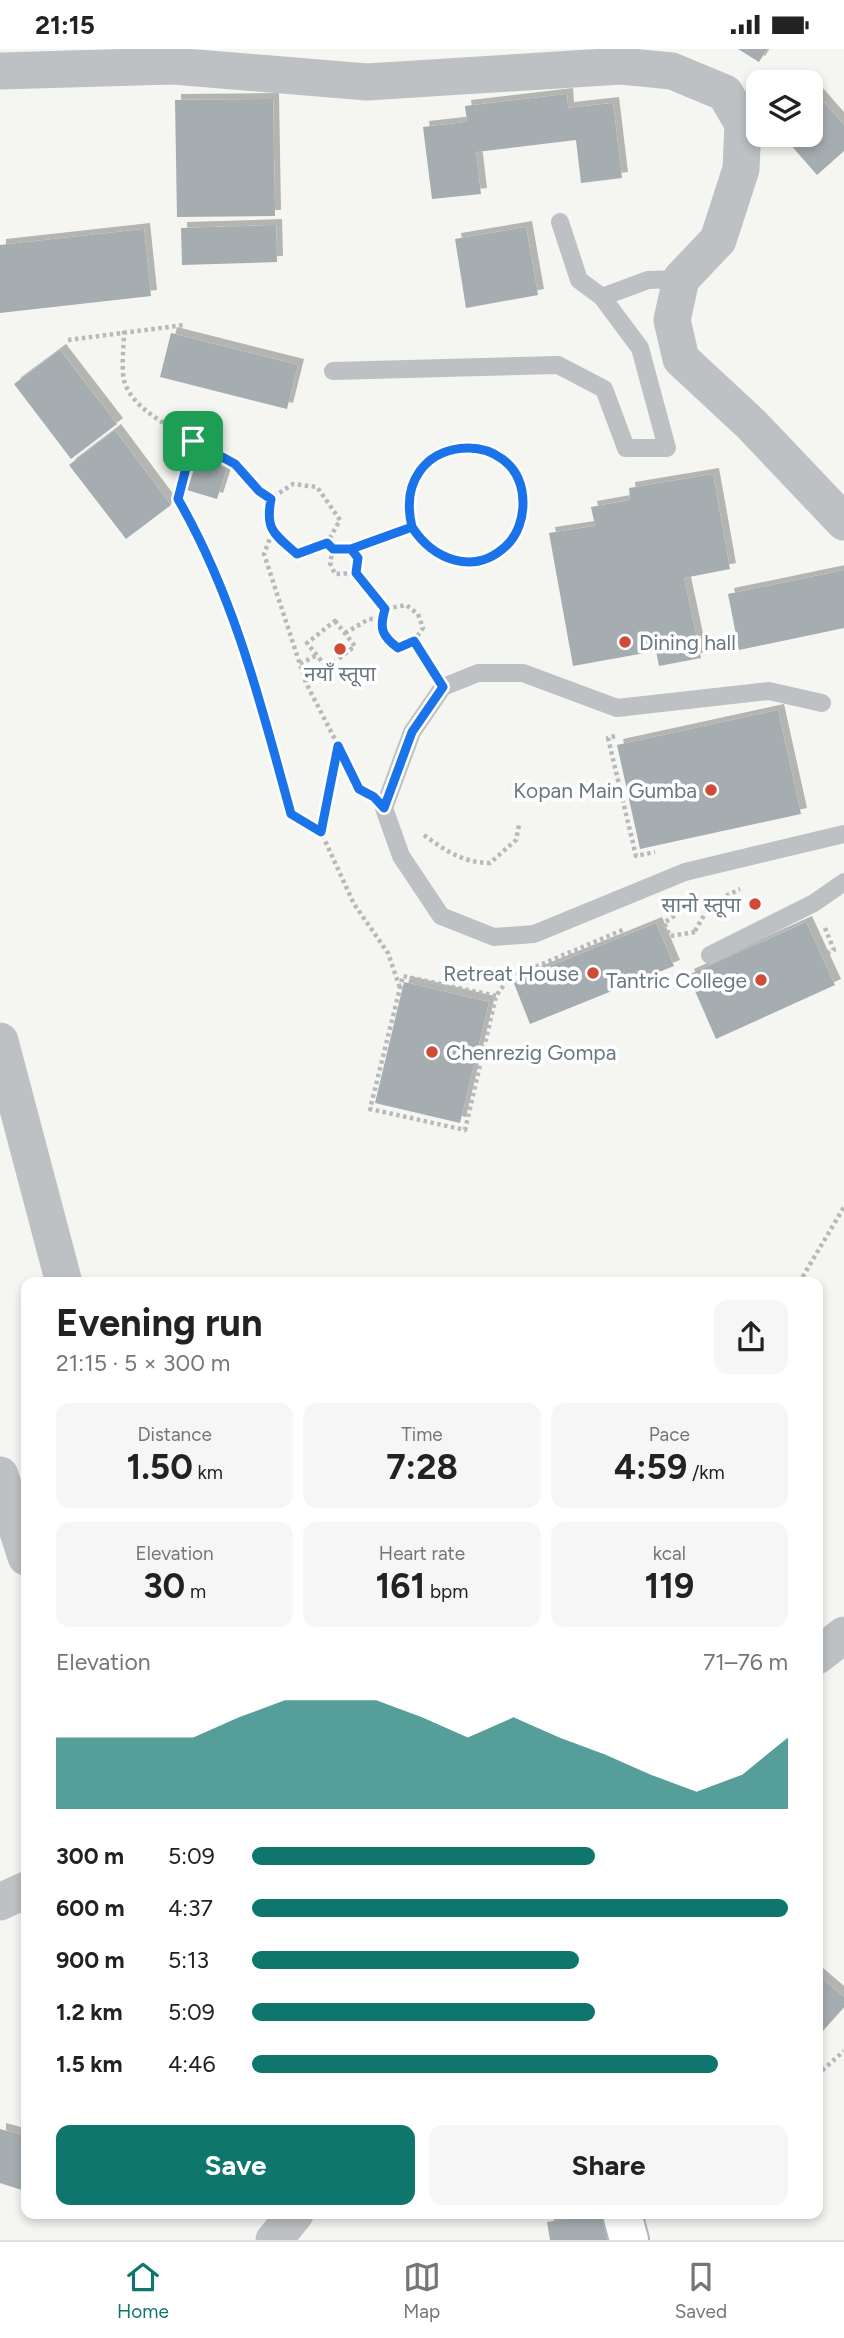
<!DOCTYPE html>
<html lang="en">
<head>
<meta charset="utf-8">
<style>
  body { margin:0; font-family:Figtree,"Noto Sans Devanagari",sans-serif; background:#f6f6f6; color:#222; height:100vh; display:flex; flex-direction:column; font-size:26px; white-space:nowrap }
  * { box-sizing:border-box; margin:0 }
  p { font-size:23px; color:#767676 }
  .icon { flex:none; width:38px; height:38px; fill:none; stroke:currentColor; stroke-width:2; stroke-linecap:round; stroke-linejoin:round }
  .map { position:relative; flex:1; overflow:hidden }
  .sheet { position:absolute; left:21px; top:1228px; width:802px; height:942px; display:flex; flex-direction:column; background:#fff; border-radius:14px; box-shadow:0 4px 10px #0003 }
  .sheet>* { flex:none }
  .controls { position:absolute; left:746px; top:21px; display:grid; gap:14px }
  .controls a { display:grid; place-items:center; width:77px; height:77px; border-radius:14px; background:#fff; box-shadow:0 4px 10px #0003; font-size:35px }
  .pin { position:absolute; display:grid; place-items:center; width:60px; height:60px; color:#fff; margin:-30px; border-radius:14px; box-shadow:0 4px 10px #0006 }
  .round { display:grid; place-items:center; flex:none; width:74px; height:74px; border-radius:14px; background:#f6f6f6 }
  .summary { display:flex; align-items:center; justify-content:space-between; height:119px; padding:0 35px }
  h1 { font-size:38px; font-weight:700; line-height:52px }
  .figures { display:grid; grid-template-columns:repeat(3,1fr); gap:10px; height:119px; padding:7px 35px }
  .figures div { display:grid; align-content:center; border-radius:14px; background:#f6f6f6; text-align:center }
  .figures b { font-size:35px; font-weight:700 }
  .figures small { font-size:19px; font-weight:400 }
  .figures p { font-size:19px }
  .chart { height:196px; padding:14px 35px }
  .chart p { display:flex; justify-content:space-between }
  .chart svg { width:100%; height:126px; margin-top:7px; fill:#0f766e; opacity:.7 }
  .action { display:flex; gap:14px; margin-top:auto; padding:14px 35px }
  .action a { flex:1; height:80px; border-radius:14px; background:#0f766e; color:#fff; font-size:28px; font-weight:700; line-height:80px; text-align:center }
  .action a+a { background:#f6f6f6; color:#222 }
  ul { padding:0 35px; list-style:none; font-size:23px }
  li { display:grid; grid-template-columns:112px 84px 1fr; align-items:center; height:52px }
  li i { height:18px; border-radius:9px; background:#0f766e }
  .status { display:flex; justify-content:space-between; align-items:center; height:49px; padding:0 35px; background:#fff; direction:ltr }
  .status svg { height:19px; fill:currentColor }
  .dock { display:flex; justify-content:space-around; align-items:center; height:98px; border-top:2px solid #e0e0e0; background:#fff; font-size:19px; color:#767676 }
  .dock a { display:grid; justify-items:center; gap:4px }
  .dock .selected { color:#0f766e }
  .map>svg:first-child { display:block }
  .building { fill:#a5adb1; filter:url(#shadow) }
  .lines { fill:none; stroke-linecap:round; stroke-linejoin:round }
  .secondary-casing { stroke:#afb5b8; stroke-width:42 }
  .path { stroke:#b7babc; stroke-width:4.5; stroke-dasharray:3.5 3.5; stroke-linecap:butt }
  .lane { stroke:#bdc1c4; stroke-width:18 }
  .street { stroke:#bdc1c4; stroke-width:37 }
  .secondary { stroke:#fff; stroke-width:38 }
  .route-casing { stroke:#fff; stroke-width:14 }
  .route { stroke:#1a73e8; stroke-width:9 }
  .poi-dot { fill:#d04b37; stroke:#fff; stroke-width:2.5 }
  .labels { text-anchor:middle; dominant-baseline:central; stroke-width:7; stroke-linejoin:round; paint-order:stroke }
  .poi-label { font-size:21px; fill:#677880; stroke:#fff; text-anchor:end }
</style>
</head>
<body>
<div class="status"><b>21:15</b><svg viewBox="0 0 49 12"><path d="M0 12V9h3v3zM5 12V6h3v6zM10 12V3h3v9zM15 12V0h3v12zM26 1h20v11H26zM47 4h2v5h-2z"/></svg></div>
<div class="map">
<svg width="844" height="2191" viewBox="0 0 844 2191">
  <defs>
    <filter id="shadow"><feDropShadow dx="6" dy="-6" stdDeviation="0" flood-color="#0004"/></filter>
  </defs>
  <rect width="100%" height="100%" fill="#f5f5f2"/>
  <path class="building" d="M 738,0 L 767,0 L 759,13 Z
    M 810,37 L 844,76 L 844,102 L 817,126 L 782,86 L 810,86 Z
    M 567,45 L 568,59 L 613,54 L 622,129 L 581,134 L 576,91 L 476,103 L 481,145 L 432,150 L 423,78 L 467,73 L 465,57 Z
    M 273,50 L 275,167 L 177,168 L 175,51 Z
    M 276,176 L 277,213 L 182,216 L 181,179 Z
    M 526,178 L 538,246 L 466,259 L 455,190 Z
    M 144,180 L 151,247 L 0,264 L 0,196 Z
    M 171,284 L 298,316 L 287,360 L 160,328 Z
    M 60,301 L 117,375 L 71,410 L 14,335 Z
    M 115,381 L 171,456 L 126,490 L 69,416 Z
    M 198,409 L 227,419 L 217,450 L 187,441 Z
    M 713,425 L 730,520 L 684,529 L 701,609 L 659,617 L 656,602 L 573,617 L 549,484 L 595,477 L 591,458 L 630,451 L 629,439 Z
    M 844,521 L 844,579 L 739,601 L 728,545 Z
    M 778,661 L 801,765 L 640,800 L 617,696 Z
    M 806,873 L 835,936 L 716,990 L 688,926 Z
    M 656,874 L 674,917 L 530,975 L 513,932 Z
    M 404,933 L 489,953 L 460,1074 L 375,1054 Z
    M 817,1925 L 844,1948 L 844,1958 L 817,1988 Z
    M 0,2080 L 26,2087 L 25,2142 L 0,2134 Z
    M 604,2165 L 607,2191 L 550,2191 L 547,2173 Z"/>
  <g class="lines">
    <g class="secondary-casing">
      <path id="secondary" d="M 622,2165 L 629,2191"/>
    </g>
    <path class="path" d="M 124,282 C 124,297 121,317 124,331 C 134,371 207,392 235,416 C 248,427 256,440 270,450 L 293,435 L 317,438 L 340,471 L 327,494 L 333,500 L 346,498 L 356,502 L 359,516 L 356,524 L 385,560 L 406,556 L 418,565 L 423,579 L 414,592 L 429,617
      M 68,291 L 184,276
      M 193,392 L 178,450 C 235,549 261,656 291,765 L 321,783 L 354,855 L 388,904 L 400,939
      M409 455a57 57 0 1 1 114 0a57 57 0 1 1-114 0Z
      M 270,450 C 265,481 274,485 297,505 L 327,494
      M 272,484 L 264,505 L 306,634 L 361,741
      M 333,500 L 330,514 L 335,525 L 356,524
      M 352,500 L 413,478
      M 385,560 C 379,580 382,587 398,599 L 414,592
      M 335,572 L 355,597 L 327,619 L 307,594 Z
      M 345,584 L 369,570 L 382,570
      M 300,615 L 317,606
      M 615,687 L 608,689 L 636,807 L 655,803
      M 321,783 L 337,698
      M 424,786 C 444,801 464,814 490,814 L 516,791 L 519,776
      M 825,879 L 834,901 L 828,904
      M 695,882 L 711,854 L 740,840
      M 695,883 L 670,887 L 664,874 L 699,850
      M 496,947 L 403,927 L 370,1060 L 465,1081 L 496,947 L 509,929 L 625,880
      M 799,1234 L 844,1158
      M 817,2026 L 844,2002"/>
    <path class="lane" d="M 602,248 L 648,231 L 681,230
      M 333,322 L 558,316 L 604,340 L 626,399 L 667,399 L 640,299 L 602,248 L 579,231 L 560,173
      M 822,654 L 769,642 L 617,659 L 523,624 L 478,624 L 443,638 L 412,683 L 384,759 L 401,807 L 441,867 L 494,888 L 534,885 L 685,823 L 844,785
      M 710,906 L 814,854 L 844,833"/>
    <path class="street" d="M 0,22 L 173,17 L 367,33 L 621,17 L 672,22 L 725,44 L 743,75 L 741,120 L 718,191 L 681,230 L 672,271 L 681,310 L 751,375 L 844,473
      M 0,992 L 64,1234
      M 0,1426 L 26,1508
      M 817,1607 L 844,1586
      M 0,1853 L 26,1841
      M 274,2191 L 295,2165"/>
    <use href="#secondary" class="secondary"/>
  </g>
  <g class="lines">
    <g class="route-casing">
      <path id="route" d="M 193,392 L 178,450 C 235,549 261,656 291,765 L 321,783 L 338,697 L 359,740 L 374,748 L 384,759 L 412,683 L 443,638 L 414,592 L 398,599 C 382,587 379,580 385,560 L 356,524 L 358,509 L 351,500 L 412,478 C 433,511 474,527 506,497 C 518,486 523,469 523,454 C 523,373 389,382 412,478 L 351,500 L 333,500 L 327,494 L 297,505 C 274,485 265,481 271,450 L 259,442 L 235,415 L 193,392"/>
    </g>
    <use href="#route" class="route"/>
  </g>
  <g class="poi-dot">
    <circle cx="625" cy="593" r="7"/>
    <circle cx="340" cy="600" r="7"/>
    <circle cx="711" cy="741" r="7"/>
    <circle cx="755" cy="855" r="7"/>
    <circle cx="593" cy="924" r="7"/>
    <circle cx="761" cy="931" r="7"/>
    <circle cx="432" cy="1003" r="7"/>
  </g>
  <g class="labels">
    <g class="poi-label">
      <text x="639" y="593" text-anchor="start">Dining hall</text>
      <text x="340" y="624" text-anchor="middle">नयाँ स्तूपा</text>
      <text x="697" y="741">Kopan Main Gumba</text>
      <text x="741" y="855">सानो स्तूपा</text>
      <text x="579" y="924">Retreat House</text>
      <text x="747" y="931">Tantric College</text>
      <text x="446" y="1003" text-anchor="start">Chenrezig Gompa</text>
    </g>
  </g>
</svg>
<div class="controls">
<a><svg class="icon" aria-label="layers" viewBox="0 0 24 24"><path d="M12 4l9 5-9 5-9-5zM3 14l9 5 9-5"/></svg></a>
</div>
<div class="pin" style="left:193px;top:392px;background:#1e9e55"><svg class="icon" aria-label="arrive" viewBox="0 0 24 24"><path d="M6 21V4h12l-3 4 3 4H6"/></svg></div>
<section class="sheet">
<div class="summary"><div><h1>Evening run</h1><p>21:15 · 5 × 300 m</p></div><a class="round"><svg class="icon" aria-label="share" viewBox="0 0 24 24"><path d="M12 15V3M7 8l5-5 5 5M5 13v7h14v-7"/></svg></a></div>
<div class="figures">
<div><p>Distance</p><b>1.50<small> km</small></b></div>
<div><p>Time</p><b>7:28</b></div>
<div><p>Pace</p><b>4:59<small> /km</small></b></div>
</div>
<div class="figures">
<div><p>Elevation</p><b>30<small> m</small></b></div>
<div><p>Heart rate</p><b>161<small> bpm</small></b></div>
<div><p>kcal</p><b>119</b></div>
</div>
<div class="chart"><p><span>Elevation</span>71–76 m</p>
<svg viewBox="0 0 160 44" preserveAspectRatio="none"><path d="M0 44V19L10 19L20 19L30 19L40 12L50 6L60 6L70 6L80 12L90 19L100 12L110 19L120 25L130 32L140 38L150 32L160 19V44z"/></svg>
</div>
<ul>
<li><b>300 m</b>5:09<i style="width:64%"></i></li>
<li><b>600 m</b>4:37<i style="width:100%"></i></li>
<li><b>900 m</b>5:13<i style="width:61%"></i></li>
<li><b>1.2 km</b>5:09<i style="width:64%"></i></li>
<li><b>1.5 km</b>4:46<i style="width:87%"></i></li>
</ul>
<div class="action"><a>Save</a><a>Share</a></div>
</section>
</div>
<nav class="dock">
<a class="selected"><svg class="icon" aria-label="home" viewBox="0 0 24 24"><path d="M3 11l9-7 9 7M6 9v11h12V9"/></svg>Home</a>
<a><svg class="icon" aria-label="map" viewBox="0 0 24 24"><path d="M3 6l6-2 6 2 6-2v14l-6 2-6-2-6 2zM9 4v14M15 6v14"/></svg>Map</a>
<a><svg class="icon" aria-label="saved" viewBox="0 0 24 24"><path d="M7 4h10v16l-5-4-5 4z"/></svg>Saved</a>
</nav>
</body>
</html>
